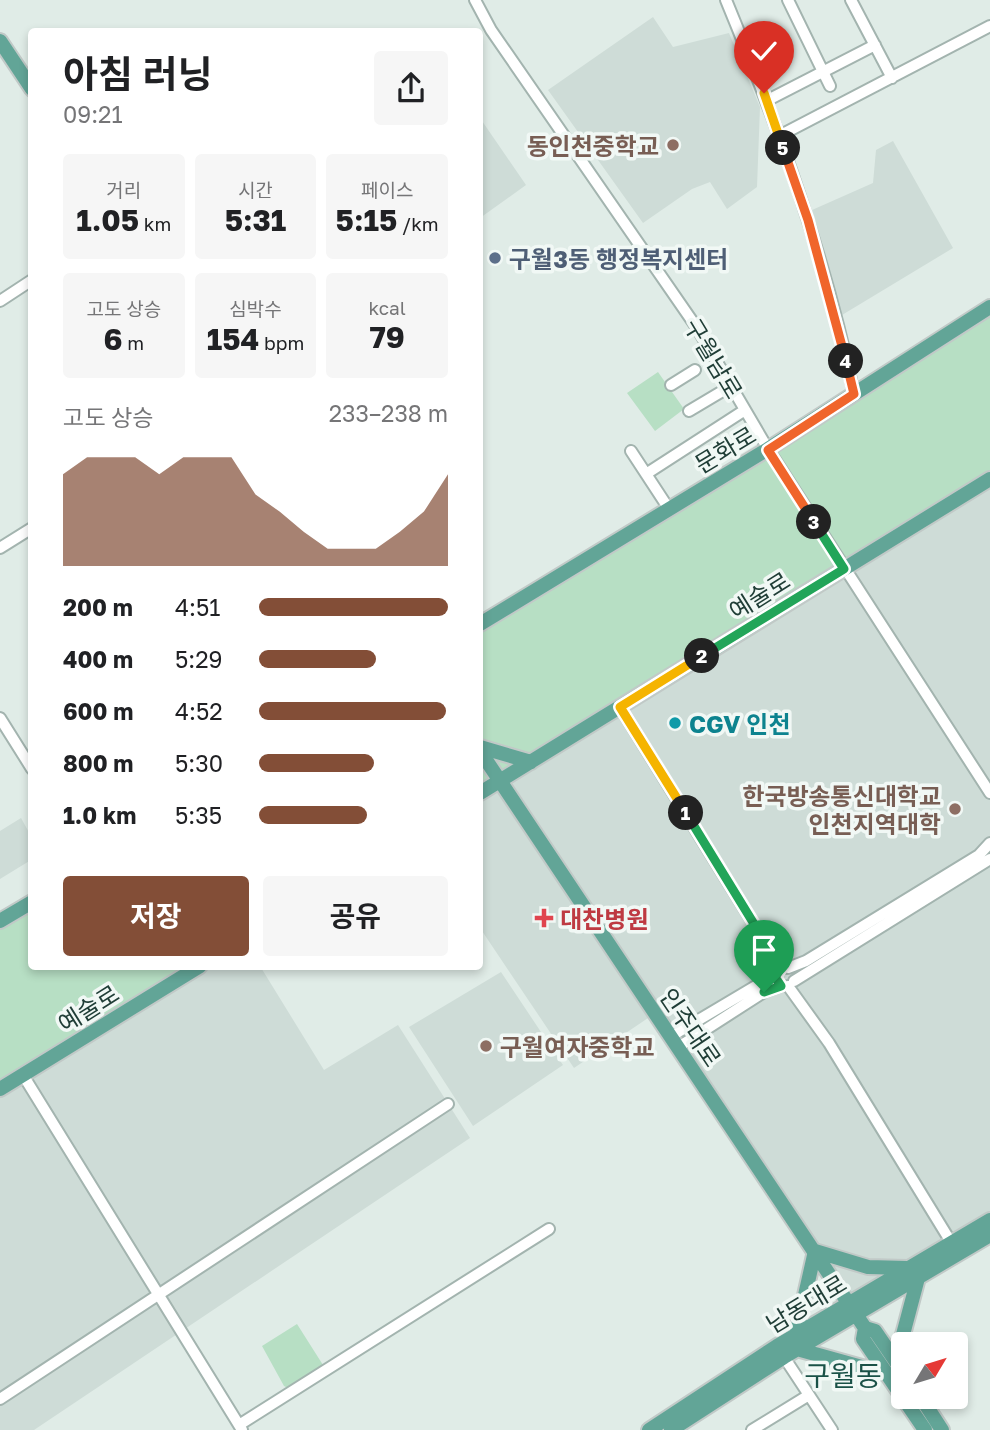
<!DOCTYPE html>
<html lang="ko">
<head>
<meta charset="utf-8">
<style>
  body { margin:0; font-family:"Golos Text","Noto Sans KR",sans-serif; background:#f6f6f6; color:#202124; height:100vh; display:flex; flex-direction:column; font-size:26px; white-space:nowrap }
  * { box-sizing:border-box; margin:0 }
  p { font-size:23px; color:#757577 }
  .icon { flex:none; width:38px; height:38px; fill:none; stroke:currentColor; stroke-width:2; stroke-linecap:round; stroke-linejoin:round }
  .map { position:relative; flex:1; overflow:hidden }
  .side { position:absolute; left:28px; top:28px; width:455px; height:942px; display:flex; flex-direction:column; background:#fff; border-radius:7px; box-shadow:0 4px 10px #0003 }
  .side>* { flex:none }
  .needle { width:46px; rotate:52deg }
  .buttons { position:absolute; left:891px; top:1332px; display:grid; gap:14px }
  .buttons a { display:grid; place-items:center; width:77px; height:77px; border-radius:7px; background:#fff; box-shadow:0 4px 10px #0003; font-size:35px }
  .pin { position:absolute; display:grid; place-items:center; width:60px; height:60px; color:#fff; margin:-72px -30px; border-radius:50% 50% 50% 0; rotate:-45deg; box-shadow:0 0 7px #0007 }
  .pin .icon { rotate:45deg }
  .km { position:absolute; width:35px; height:35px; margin:-18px; border-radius:50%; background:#222; color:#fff; font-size:19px; line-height:35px; text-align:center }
  .round { display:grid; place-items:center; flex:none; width:74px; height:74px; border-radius:7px; background:#f6f6f6 }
  .headline { display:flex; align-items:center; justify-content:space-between; height:119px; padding:0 35px }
  h1 { font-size:38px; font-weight:700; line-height:52px }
  .metrics { display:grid; grid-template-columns:repeat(3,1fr); gap:10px; height:119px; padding:7px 35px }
  .metrics div { display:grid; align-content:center; border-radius:7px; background:#f6f6f6; text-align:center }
  .metrics b { font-size:30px; font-weight:700 }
  .metrics small { font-size:19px; font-weight:400 }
  .metrics p { font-size:19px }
  .chart { height:196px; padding:14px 35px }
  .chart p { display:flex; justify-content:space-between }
  .chart svg { width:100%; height:126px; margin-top:7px; fill:#834e37; opacity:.7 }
  .button { display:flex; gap:14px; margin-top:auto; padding:14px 35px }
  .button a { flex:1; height:80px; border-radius:7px; background:#834e37; color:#fff; font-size:28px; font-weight:700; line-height:80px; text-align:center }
  .button a+a { background:#f6f6f6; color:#202124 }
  ul { padding:0 35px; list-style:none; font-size:23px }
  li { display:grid; grid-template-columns:112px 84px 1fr; align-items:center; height:52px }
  li i { height:18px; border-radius:9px; background:#834e37 }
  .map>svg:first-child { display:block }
  .built { fill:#cedcd7 }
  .green { fill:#b7dfc4 }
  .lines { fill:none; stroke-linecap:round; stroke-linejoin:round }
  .minor-casing { stroke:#a3b4af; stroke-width:14 }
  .major-casing { stroke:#c1c9c7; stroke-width:18 }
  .minor { stroke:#fff; stroke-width:10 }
  .major { stroke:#62a597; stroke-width:14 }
  .split-1-casing { stroke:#fff; stroke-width:14 }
  .split-2-casing { stroke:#fff; stroke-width:14 }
  .split-3-casing { stroke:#fff; stroke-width:14 }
  .split-4-casing { stroke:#fff; stroke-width:14 }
  .split-5-casing { stroke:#fff; stroke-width:14 }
  .split-6-casing { stroke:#fff; stroke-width:14 }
  .split-1 { stroke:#22a559; stroke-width:9 }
  .split-2 { stroke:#f5b400; stroke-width:9 }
  .split-3 { stroke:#22a559; stroke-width:9 }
  .split-4 { stroke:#f0652b; stroke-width:9 }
  .split-5 { stroke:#f0652b; stroke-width:9 }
  .split-6 { stroke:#f5b400; stroke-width:9 }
  .education-dot { fill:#8d6e63; stroke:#f1f8f5; stroke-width:2.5 }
  .service-dot { fill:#5c6f8a; stroke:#f1f8f5; stroke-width:2.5 }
  .culture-dot { fill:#0f9aa8; stroke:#f1f8f5; stroke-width:2.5 }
  .health-dot { fill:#e0444e; stroke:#f1f8f5; stroke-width:2.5 }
  .labels { text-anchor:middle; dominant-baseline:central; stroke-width:7; stroke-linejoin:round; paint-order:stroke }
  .education-label { font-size:24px; font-weight:bold; fill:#785e54; stroke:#f1f8f5; text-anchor:end }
  .service-label { font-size:24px; font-weight:bold; fill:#4e5e75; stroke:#f1f8f5; text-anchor:start }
  .street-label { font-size:24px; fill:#203e37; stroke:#f1f8f5 }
  .culture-label { font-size:24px; font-weight:bold; fill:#0d838f; stroke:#f1f8f5; text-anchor:start }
  .health-label { font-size:24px; font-weight:bold; fill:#be3a42; stroke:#f1f8f5; text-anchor:start }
  .quarter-label { font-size:28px; fill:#1a5147; stroke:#f1f8f5 }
</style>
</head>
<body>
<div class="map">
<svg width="990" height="1430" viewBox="0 0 990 1430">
  <rect width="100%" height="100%" fill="#e0ece7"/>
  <path class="built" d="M 653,17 L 673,47 L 729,33 L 760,107 L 757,187 L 727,209 L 710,182 L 692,189 L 643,223 L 548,90 Z
    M 480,118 L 526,185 L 480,218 Z
    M 893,141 L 953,248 L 842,315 L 812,210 L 873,183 L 876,150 Z
    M 990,479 L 990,1218 L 848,1303 L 654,1014 L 574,1068 L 480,928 L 480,793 Z
    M 21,818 L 31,836 L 31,860 L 0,879 L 0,831 Z
    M 200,966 L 260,966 L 324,1070 L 398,1025 L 470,1138 L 34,1430 L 0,1430 L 0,1089 Z
    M 501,972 L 563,1065 L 473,1126 L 409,1027 Z"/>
  <path class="green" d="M 990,307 L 990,479 L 480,793 L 480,629 L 767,454 L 773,458 L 779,442 Z
    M 658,372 L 684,409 L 655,431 L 627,393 Z
    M 31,905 L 32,966 L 200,966 L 0,1089 L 0,925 Z
    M 297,1324 L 323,1365 L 322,1369 L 290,1389 L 284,1386 L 262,1346 Z"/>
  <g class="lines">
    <g class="minor-casing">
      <path id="minor" d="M 475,0 L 491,30 L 697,328 L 768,449 L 990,793
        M 726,0 C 779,128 826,259 854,394
        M 788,0 L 830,86
        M 851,0 L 892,78
        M 766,101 L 875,45
        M 779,136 L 990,26
        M 0,301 L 32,280
        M 671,385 L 695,370
        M 689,411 L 731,386
        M 631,451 L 669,509
        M 646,474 L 745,410
        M 0,548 L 32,528
        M 620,707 L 781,968
        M 0,718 L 32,769
        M 788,968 L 806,961 L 979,855 L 990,843
        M 794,981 L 990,859
        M 788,986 L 829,1043 L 954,1247
        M 670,1037 L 776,974
        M 677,1048 L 764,992 L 781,986
        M 23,1075 L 242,1430
        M 784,1357 L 832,1430
        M 0,1399 L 448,1104
        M 239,1425 L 549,1229
        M 752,1430 L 809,1395"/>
    </g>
    <g class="major-casing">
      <path id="major" d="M 0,41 L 32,89
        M 480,624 L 768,449 L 990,307
        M 480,747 L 531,762
        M 480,751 L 865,1328 L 875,1331 L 903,1372
        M 480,793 L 990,479
        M 0,921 L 32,902
        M 0,1089 L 200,966
        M 865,1328 L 863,1339 L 925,1430
        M 796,1335 L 815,1251 L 868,1267 L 907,1268
        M 797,1349 L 887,1374
        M 896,1361 L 918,1278
        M 920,1396 L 942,1430
        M 649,1430 L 777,1346 L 990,1220
        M 671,1430 L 784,1357 L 990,1235"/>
    </g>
    <use href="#minor" class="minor"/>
    <use href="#major" class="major"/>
  </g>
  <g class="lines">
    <g class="split-1-casing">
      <path id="split-1" d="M 686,813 L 781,968 L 775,977 L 781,986 L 764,992"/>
    </g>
    <g class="split-2-casing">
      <path id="split-2" d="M 686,813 L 620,707 L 702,656"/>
    </g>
    <g class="split-3-casing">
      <path id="split-3" d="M 702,656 L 844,569 L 814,522"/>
    </g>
    <g class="split-4-casing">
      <path id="split-4" d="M 814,522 L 768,450 L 854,394 L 846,361"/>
    </g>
    <g class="split-5-casing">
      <path id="split-5" d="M 783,148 L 808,220 L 846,361"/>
    </g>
    <g class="split-6-casing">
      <path id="split-6" d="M 764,93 L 783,148"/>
    </g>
    <use href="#split-1" class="split-1"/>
    <use href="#split-2" class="split-2"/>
    <use href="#split-3" class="split-3"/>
    <use href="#split-4" class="split-4"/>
    <use href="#split-5" class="split-5"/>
    <use href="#split-6" class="split-6"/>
  </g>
  <g class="education-dot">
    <circle cx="673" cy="145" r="7"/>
    <circle cx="955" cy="809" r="7"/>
    <circle cx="486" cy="1046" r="7"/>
  </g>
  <circle class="service-dot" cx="495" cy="258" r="7"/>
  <circle class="culture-dot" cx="675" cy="723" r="7"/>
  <path class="health-dot" d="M540.5 907.5h7v7h7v7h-7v7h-7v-7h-7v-7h7z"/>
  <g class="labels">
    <g class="education-label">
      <text x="659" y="145">동인천중학교</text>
      <text x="941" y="795">한국방송통신대학교<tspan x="941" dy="28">인천지역대학</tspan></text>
      <text x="500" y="1046" text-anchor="start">구월여자중학교</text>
    </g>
    <g class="service-label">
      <text x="509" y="258">구월3동 행정복지센터</text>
    </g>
    <g class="street-label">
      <text transform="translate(714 358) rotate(59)">구월남로</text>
      <text transform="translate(725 449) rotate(-31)">문화로</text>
      <text transform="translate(759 595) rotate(-32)">예술로</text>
      <text transform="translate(88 1008) rotate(-32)">예술로</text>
      <text transform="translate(691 1027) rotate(56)">인주대로</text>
      <text transform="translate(806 1303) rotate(-31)">남동대로</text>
    </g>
    <g class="culture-label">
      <text x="689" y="723">CGV 인천</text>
    </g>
    <g class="health-label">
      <text x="560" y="918">대찬병원</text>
    </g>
    <g class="quarter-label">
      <text x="843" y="1375">구월동</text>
    </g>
  </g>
</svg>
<div class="buttons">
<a><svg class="needle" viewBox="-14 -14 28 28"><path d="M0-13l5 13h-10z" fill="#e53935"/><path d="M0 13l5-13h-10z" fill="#757577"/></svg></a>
</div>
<div class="pin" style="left:764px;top:992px;background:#1e9e55"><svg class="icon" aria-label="arrive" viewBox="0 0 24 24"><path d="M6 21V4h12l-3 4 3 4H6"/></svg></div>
<div class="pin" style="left:764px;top:93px;background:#d93025"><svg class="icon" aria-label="check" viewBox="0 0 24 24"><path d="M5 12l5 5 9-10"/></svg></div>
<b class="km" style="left:686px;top:813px">1</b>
<b class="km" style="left:702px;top:656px">2</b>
<b class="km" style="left:814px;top:522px">3</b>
<b class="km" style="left:846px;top:361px">4</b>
<b class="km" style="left:783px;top:148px">5</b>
<section class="side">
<div class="headline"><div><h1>아침 러닝</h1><p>09:21</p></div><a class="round"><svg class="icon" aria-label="share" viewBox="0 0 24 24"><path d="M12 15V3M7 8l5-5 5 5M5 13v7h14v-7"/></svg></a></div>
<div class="metrics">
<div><p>거리</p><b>1.05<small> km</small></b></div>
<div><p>시간</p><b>5:31</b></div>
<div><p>페이스</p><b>5:15<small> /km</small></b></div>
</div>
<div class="metrics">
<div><p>고도 상승</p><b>6<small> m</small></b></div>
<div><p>심박수</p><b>154<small> bpm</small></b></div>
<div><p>kcal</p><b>79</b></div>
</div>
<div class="chart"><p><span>고도 상승</span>233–238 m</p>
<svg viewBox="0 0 160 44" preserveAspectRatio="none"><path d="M0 44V12L10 6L20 6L30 6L40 12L50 6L60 6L70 6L80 19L90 25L100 32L110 38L120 38L130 38L140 32L150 25L160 12V44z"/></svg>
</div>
<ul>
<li><b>200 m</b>4:51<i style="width:100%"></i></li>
<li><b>400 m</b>5:29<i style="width:62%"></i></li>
<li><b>600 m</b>4:52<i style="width:99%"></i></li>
<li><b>800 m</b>5:30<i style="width:61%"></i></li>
<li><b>1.0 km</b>5:35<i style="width:57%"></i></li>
</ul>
<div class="button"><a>저장</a><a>공유</a></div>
</section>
</div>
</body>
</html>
